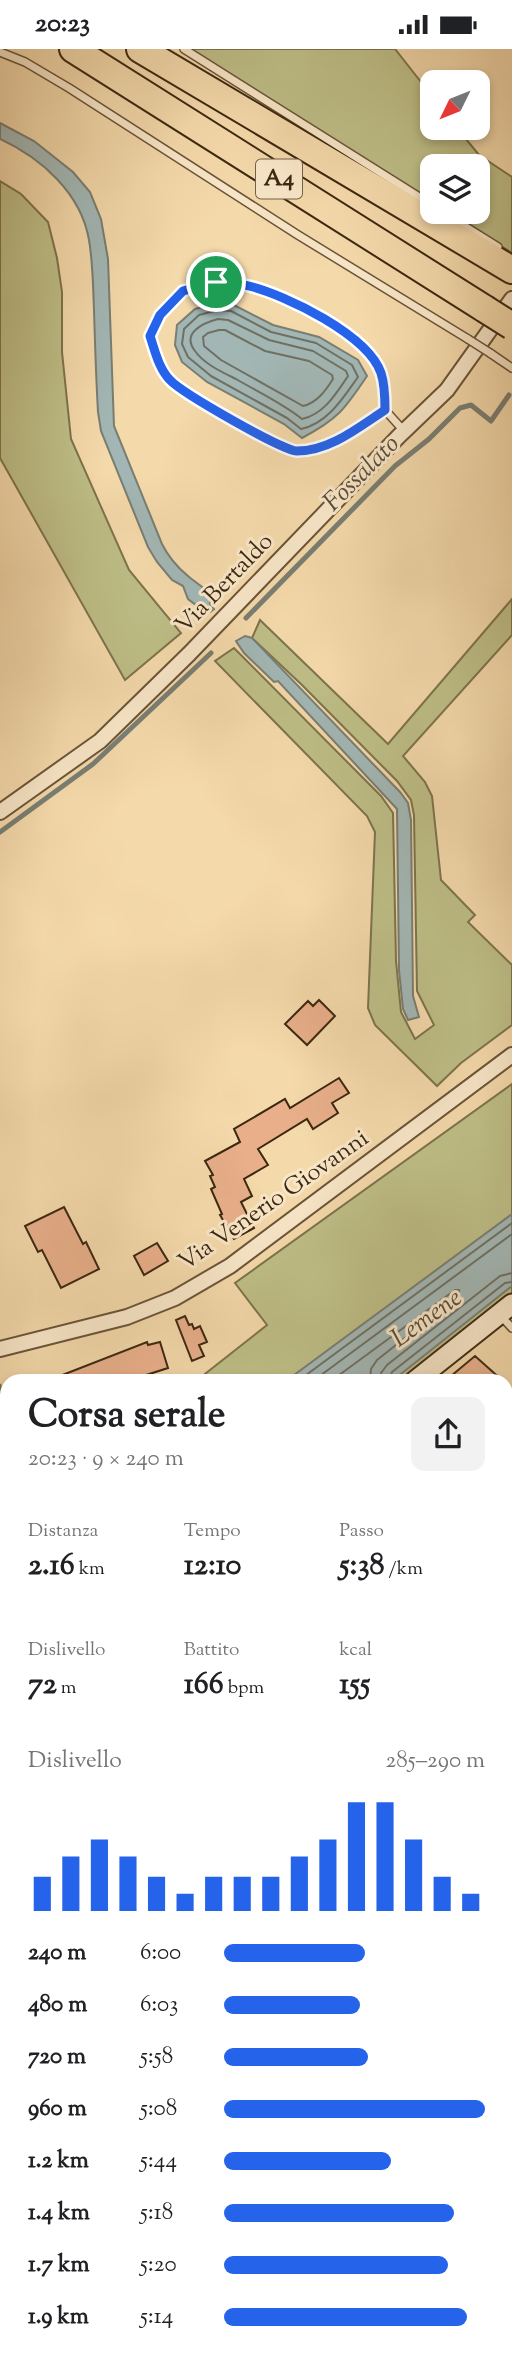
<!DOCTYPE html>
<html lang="it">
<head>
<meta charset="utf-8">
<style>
  body { margin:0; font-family:"Sorts Mill Goudy",serif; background:#f2f2f2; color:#202124; height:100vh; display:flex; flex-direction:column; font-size:26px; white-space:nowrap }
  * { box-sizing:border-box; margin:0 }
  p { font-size:23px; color:#757577 }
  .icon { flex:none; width:38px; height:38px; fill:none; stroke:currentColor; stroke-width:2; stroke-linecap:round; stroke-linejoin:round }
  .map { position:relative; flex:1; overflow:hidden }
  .panel { position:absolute; left:0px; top:1325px; width:513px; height:989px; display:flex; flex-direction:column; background:#fff; border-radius:21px 21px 0 0; box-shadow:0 4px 10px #0003 }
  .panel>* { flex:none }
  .needle { width:46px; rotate:227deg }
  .fabs { position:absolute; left:420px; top:21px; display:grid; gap:14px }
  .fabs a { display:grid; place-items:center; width:70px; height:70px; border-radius:14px; background:#fff; box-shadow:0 4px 10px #0003; font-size:35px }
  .pin { position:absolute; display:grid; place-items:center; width:60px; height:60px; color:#fff; margin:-30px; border:4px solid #fff; border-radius:50%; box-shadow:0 2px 7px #0007 }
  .round { display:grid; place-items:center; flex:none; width:74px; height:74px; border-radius:14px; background:#f2f2f2 }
  .headline { display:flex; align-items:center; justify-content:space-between; height:119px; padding:0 28px }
  h1 { font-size:38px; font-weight:700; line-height:52px }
  .figures { display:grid; grid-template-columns:repeat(3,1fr); gap:10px; height:119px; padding:7px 28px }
  .figures div { display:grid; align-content:center }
  .figures b { font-size:30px; font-weight:700 }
  .figures small { font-size:19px; font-weight:400 }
  .figures p { font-size:19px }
  .chart { height:196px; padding:14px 28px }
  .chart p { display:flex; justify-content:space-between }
  .chart svg { width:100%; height:126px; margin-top:7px; stroke:#2563eb; stroke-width:6 }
  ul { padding:0 28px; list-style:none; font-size:23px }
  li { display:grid; grid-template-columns:112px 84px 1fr; align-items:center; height:52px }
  li i { height:18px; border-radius:9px; background:#2563eb }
  .status { display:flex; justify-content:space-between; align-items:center; height:49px; padding:0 35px; background:#fff; direction:ltr }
  .status svg { height:19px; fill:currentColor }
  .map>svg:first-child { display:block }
  .green { fill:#bebe87; stroke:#7d734c; stroke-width:2 }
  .water { fill:#a2b7b5; stroke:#797e73; stroke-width:2 }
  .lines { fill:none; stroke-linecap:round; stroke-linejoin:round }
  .shore { stroke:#6f7063; stroke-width:2 }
  .stream { stroke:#797e73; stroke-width:5 }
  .building { fill:#e8af8a; stroke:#3c2811; stroke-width:2 }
  .lane-casing { stroke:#6a5438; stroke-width:10 }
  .street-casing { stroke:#6a5438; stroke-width:18 }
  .secondary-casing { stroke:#3c2811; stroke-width:23 }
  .highway-casing { stroke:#3c2811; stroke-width:30 }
  .lane { stroke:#f8e6c8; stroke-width:7 }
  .street { stroke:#f8e6c8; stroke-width:14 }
  .secondary { stroke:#f8e6c8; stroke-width:19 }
  .highway { stroke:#f4d9ab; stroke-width:26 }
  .lane-bridge-casing { stroke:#6a5438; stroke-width:10; stroke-linecap:butt }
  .highway-bridge-casing { stroke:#3c2811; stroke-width:30; stroke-linecap:butt }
  .lane-bridge { stroke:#f8e6c8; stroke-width:7 }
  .highway-bridge { stroke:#f4d9ab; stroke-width:26 }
  .route-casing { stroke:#fff; stroke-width:14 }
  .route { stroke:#2563eb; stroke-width:9 }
  .labels { text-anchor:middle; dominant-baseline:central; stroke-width:6; stroke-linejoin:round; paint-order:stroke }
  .shield { fill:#f8e6c8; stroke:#746148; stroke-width:2 }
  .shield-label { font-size:23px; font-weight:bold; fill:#3c2811 }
  .street-label { font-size:24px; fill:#3c2811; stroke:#f8e6c8 }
  .water-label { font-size:26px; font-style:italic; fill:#564c3a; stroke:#f8e6c8 }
</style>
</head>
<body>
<div class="status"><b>20:23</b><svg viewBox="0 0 49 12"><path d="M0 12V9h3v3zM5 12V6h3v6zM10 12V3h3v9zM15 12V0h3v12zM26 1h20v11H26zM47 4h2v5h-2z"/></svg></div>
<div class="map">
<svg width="512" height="2312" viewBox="0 0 512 2312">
  <rect width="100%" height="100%" fill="#f4d9ab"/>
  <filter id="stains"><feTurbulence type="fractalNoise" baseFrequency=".00286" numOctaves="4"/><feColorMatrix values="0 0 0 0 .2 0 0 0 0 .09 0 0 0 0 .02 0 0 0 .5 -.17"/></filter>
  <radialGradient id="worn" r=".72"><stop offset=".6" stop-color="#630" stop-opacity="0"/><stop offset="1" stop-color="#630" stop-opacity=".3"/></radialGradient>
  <path class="green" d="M 190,0 L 395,0 L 432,47 L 432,79 L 457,79 L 479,106 L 512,128 L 512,204 L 447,163 L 478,163 L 478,117 L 432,117 L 432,153 Z
    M 0,132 L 21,145 L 48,173 L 57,209 L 62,243 L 62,303 L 71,390 L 129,521 L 181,584 L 125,631 L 0,409 Z
    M 512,550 L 512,586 L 403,707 L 425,733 L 432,747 L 441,831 L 475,866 L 468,873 L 512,916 L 512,976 L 461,1014 L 437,1037 L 375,976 L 368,959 L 375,783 L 367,767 L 215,612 L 234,599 L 381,747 L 393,764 L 396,912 L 401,963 L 415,990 L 434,976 L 417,942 L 414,766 L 411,751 L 397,732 L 302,636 L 252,589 L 260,571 L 388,695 Z
    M 512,1035 L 512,1249 L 410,1332 L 196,1332 L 267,1276 L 235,1234 Z
    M 0,1335 L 7,1355 L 7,1593 L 0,1596 Z
    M 512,2163 L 512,2231 L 506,2236 L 506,2171 Z"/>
  <path class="water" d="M 0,74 L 34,92 L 73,123 L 90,143 L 101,170 L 108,210 L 114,377 L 162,495 C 168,507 177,518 188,527 C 196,534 204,538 211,546 L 210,555 L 214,560 L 210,563 L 200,559 L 188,550 L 183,537 L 172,531 L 157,513 L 148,498 L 101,382 L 98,363 C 96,329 95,295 94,261 C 93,238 93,214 89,191 C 81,144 41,109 0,90 Z
    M 217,254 L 232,255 L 273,276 L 319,288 L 358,311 L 367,327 C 345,360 338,370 302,389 L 284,375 L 207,333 L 182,313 L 175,296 L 177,276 L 195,260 Z
    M 245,587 L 252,589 L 400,743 L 408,754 L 411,771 L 413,947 L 419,968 L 408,971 L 403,960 L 399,921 L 397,760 L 278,632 L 274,633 L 244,604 L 236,592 Z
    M 512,1165 L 512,1237 L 392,1332 L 286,1332 Z
    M 7,1506 L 7,1574 L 0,1578 L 0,1509 Z"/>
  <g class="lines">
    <path class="shore" d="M 218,261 L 231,262 L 271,283 L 316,294 L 352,316 L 358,328 C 343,349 328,374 301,380 L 287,369 L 211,327 L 188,308 L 182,295 L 184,280 L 199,266 Z
      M 218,270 L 228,271 L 269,291 L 313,302 L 346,322 L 348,327 C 336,345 324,365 302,370 C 282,354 258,343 236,330 C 222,323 204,315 195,302 C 181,284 203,274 218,270 Z
      M 219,281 L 225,281 L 265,302 L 309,312 L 332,326 L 333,330 C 326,341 317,354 303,357 L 221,311 L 204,297 L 203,288 L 208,284 Z
      M 298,1332 L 512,1174
      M 313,1332 L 512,1185
      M 331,1332 L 455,1241 L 459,1241 L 459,1246 L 377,1311 L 371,1320 L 370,1332
      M 380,1332 L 381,1324 L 387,1316 L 500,1227 L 512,1224
      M 389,1332 L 392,1323 L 505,1234 L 512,1233"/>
    <path class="stream" d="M 246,569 L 395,417 L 429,390 L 460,359 L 471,356 L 491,372 L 509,346
      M 0,783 L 93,715 L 211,604
      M 506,2042 L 512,2048"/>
  </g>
  <path class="building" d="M 319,951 L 335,967 L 307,996 L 285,975 L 308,952 L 313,957 Z
    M 339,1029 L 349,1044 L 332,1054 L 338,1064 L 313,1080 L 307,1070 L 258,1100 L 268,1116 L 244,1130 L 252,1147 L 241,1153 L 254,1179 L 234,1190 L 220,1166 L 222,1165 L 211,1140 L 215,1138 L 210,1127 L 213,1126 L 205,1112 L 240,1093 L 234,1080 L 285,1050 L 290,1059 Z
    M 64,1158 L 83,1195 L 86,1193 L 99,1220 L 61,1239 L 42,1201 L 38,1203 L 25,1177 Z
    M 157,1194 L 168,1212 L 144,1226 L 134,1207 Z
    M 185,1267 L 189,1276 L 192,1275 L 194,1280 L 200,1277 L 207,1293 L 199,1296 L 204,1307 L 192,1312 L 176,1271 Z
    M 147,1293 L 148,1296 L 160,1293 L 168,1319 L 140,1328 L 141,1332 L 47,1332 Z
    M 475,1307 L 503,1332 L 445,1332 Z"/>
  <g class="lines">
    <g class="lane-casing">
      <path id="lane" d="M 184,0 L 432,156
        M 0,3 L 25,13 L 69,39 L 298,186 L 468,290
        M 442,163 L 498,198
        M 490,304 L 512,319
        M 385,361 C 359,378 330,402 298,402 C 283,402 182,344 170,331 C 159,320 155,302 150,287 C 157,272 170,248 186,241 C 194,237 208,233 217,233 C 255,231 348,274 370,305 C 383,322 385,340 385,361 L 404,382
        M 501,1267 L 512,1279"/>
    </g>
    <g class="street-casing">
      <path id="street" d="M 0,763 L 100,692 L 189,605 L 399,387 L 447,341 L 512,250
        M 0,1300 L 127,1268 L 175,1249 L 230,1217 L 512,1006"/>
    </g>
    <g class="secondary-casing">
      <path id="secondary" d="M 415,1332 L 512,1255
        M 0,1603 L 7,1600"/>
    </g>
    <g class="highway-casing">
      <path id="highway" d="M 73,0 L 485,260
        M 140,0 L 512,221"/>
    </g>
    <use href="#lane" class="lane"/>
    <use href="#street" class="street"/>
    <use href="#secondary" class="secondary"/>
    <use href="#highway" class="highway"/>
    <g class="lane-bridge-casing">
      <path id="lane-bridge" d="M 468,290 L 490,304"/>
    </g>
    <g class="highway-bridge-casing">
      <path id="highway-bridge" d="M 485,260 L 512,277"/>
    </g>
    <use href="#lane-bridge" class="lane-bridge"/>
    <use href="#highway-bridge" class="highway-bridge"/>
  </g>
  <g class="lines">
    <g class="route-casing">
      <path id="route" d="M 216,233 C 227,234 238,234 249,237 C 286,246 368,286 381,324 C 385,336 385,349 385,361 C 359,378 330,402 297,402 C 283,402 182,344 170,331 C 159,320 155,302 150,287 L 160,266 L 183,242 Z"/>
    </g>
    <use href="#route" class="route"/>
  </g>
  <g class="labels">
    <rect class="shield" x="256" y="110.5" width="46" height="39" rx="5"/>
    <g class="shield-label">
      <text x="279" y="130">A4</text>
    </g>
    <g class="street-label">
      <text transform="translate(225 535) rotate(-46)">Via Bertaldo</text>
      <text transform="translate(274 1152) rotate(-35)">Via Venerio Giovanni</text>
    </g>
    <g class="water-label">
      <text transform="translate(362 425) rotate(-45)">Fossalato</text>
      <text transform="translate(427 1270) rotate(-36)">Lemene</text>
    </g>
  </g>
  <rect width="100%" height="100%" filter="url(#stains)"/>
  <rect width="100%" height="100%" fill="url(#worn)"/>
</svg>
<div class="fabs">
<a><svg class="needle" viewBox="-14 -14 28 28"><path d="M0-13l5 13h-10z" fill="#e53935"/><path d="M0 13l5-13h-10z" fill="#757577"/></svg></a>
<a><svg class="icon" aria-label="layers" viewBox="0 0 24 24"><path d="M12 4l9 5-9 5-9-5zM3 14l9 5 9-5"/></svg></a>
</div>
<div class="pin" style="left:216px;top:233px;background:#1e9e55"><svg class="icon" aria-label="arrive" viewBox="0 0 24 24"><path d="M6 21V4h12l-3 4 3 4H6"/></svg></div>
<section class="panel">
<div class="headline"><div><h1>Corsa serale</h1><p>20:23 · 9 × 240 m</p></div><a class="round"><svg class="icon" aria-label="share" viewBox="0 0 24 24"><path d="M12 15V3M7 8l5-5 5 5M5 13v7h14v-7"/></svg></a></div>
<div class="figures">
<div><p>Distanza</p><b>2.16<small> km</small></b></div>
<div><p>Tempo</p><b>12:10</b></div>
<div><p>Passo</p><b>5:38<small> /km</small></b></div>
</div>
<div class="figures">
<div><p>Dislivello</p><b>72<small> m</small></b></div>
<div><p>Battito</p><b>166<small> bpm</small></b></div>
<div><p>kcal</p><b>155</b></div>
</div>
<div class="chart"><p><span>Dislivello</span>285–290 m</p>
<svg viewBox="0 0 160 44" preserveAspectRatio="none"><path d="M5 44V32M15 44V25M25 44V19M35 44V25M45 44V32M55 44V38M65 44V32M75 44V32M85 44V32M95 44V25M105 44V19M115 44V6M125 44V6M135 44V19M145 44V32M155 44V38"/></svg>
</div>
<ul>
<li><b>240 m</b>6:00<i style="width:54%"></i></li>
<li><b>480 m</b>6:03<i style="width:52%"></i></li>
<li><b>720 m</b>5:58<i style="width:55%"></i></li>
<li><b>960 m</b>5:08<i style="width:100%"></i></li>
<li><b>1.2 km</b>5:44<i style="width:64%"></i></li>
<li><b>1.4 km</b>5:18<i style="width:88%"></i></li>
<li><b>1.7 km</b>5:20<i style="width:86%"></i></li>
<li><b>1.9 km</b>5:14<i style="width:93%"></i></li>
</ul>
</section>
</div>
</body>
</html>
